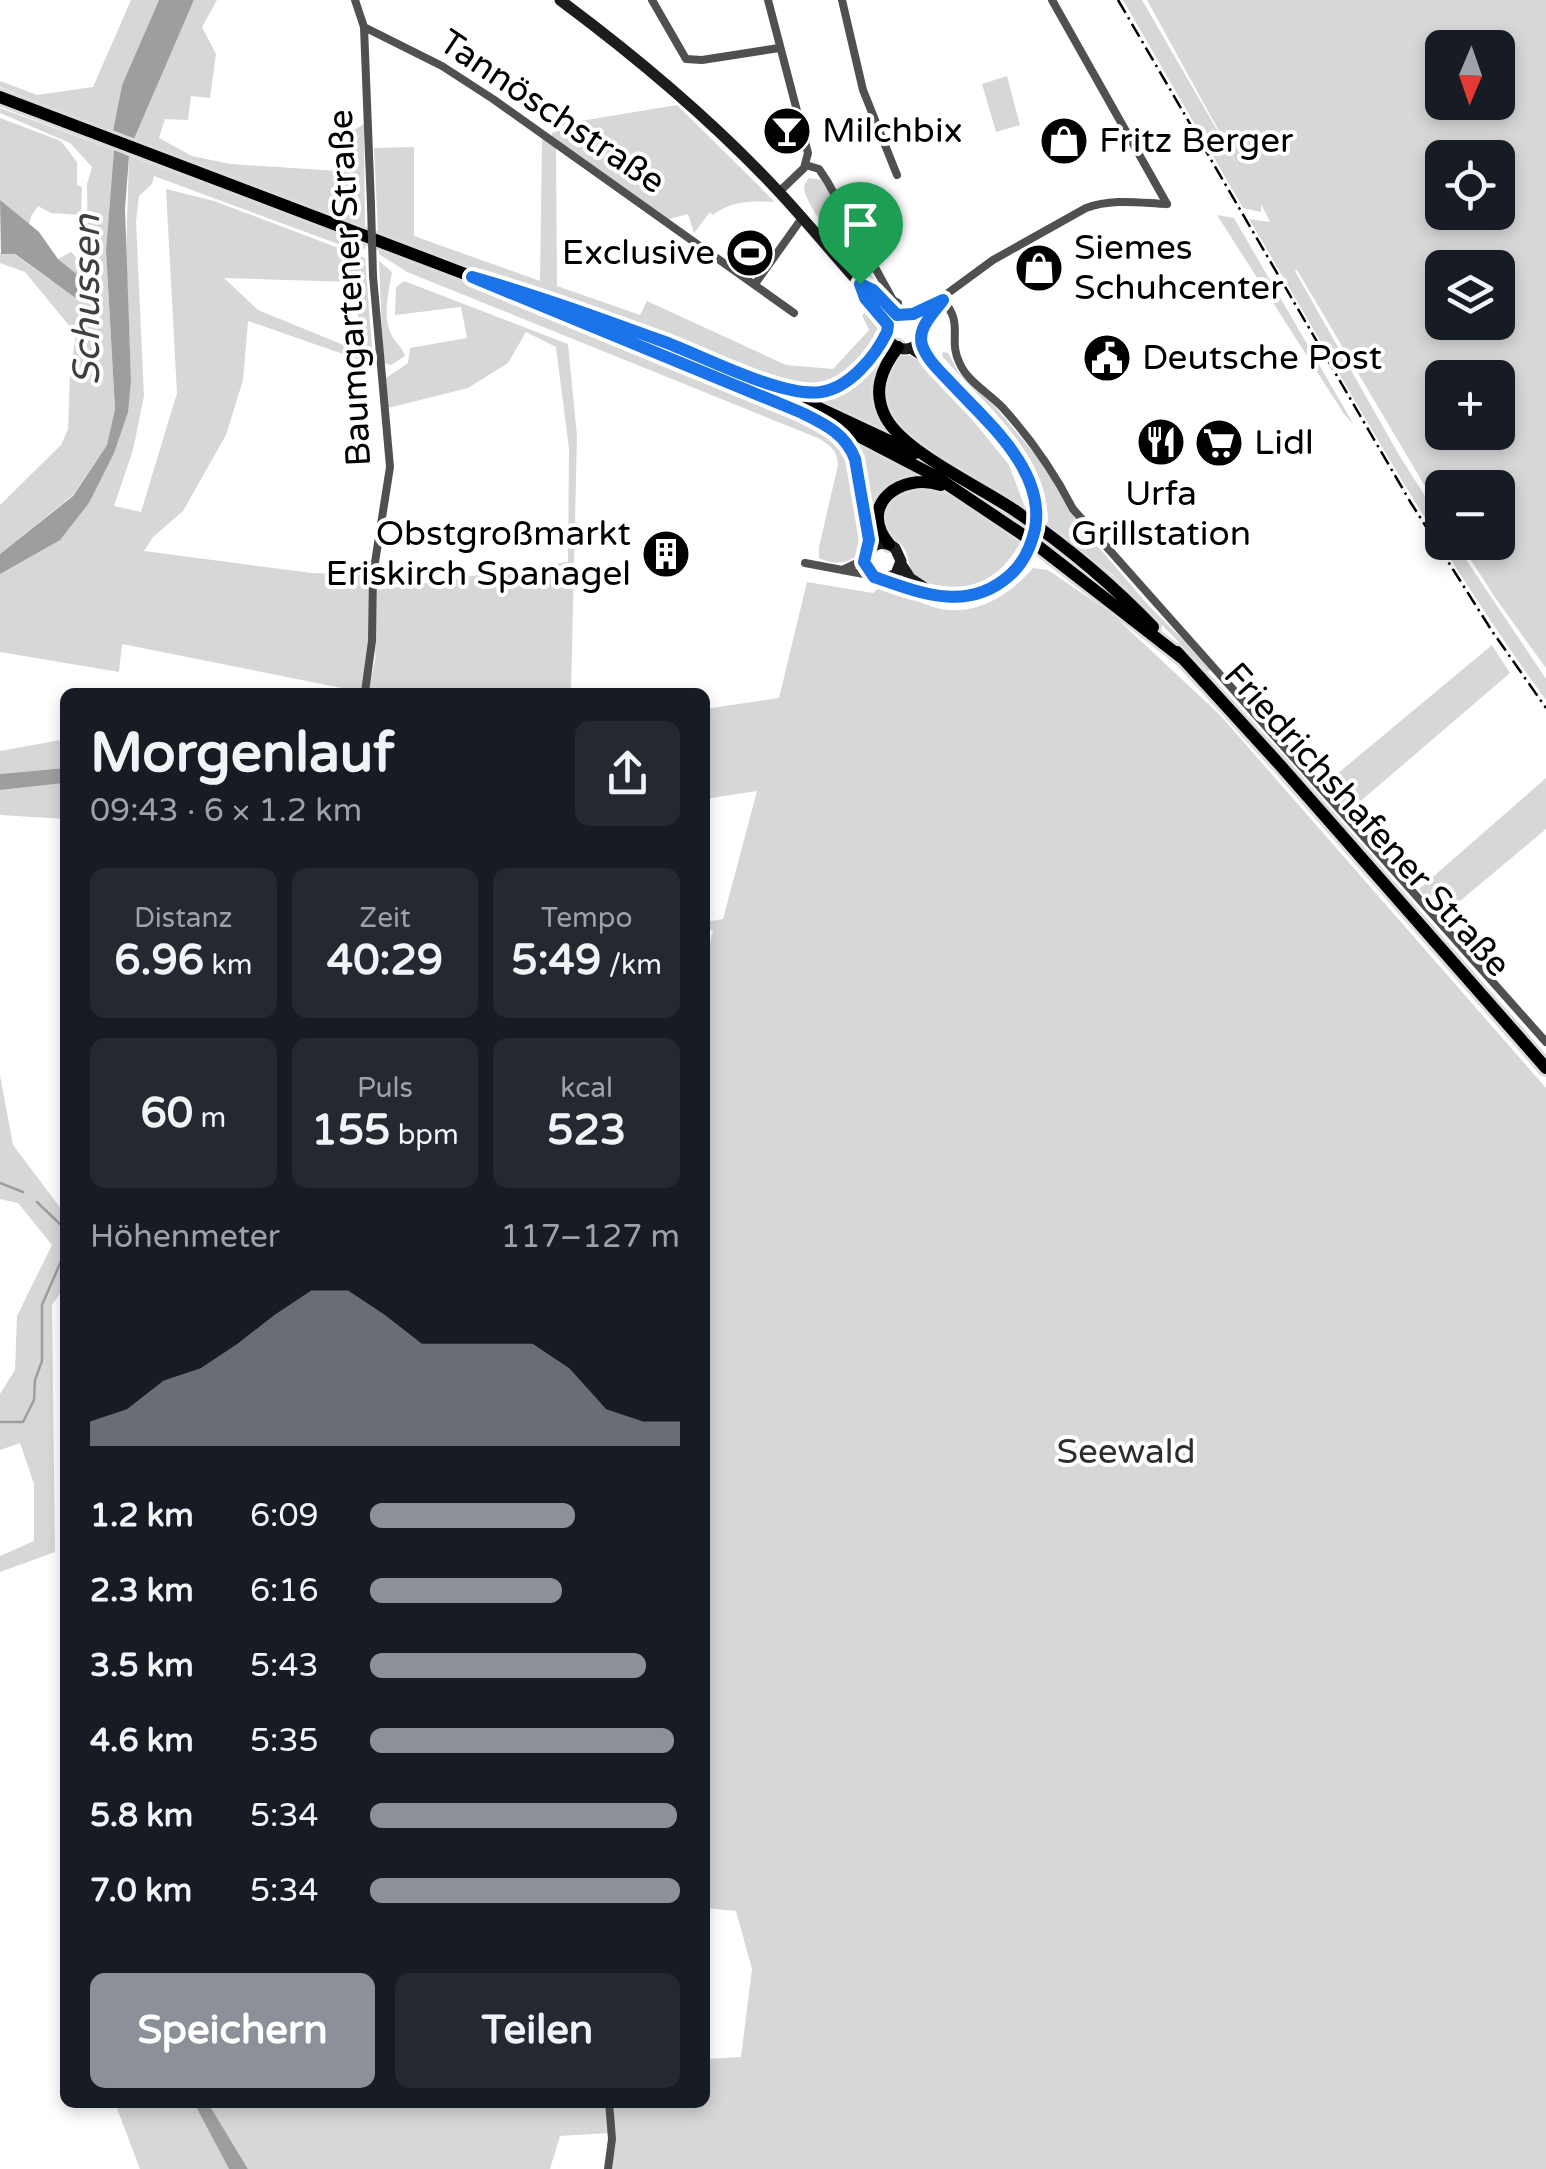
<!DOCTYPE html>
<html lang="de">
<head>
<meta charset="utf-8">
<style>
  body { margin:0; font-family:"Varela Round",sans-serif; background:#242831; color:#f1f3f6; height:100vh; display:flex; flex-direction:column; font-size:38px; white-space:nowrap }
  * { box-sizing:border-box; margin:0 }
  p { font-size:32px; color:#9ea1a6 }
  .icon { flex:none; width:55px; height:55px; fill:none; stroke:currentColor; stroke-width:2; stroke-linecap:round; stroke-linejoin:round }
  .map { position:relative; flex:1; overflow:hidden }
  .drawer { position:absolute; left:60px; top:688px; width:650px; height:1420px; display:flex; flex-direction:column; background:#171b24; border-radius:15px; box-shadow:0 5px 15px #0003 }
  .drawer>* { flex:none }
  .needle { width:65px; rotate:182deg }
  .buttons { position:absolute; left:1425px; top:30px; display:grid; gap:20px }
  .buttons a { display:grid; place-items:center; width:90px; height:90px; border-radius:15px; background:#171b24; box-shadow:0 5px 15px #0003; font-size:50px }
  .pin { position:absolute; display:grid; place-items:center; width:85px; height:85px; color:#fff; margin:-102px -42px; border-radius:50% 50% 50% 0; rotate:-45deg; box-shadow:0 0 10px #0007 }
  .pin .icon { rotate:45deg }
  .round { display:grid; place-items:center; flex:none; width:105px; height:105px; border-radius:15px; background:#242831 }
  .head { display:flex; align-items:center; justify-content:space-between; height:170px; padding:0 30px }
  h1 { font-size:55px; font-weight:700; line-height:75px }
  .metrics { display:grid; grid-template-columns:repeat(3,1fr); gap:15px; height:170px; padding:10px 30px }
  .metrics div { display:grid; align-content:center; border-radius:15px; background:#242831; text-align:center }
  .metrics b { font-size:42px; font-weight:700 }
  .metrics small { font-size:28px; font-weight:400 }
  .metrics p { font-size:28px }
  .chart { height:280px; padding:20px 30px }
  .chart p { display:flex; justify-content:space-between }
  .chart svg { width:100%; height:180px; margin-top:10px; fill:#8c9099; opacity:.7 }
  .action { display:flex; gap:20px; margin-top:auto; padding:20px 30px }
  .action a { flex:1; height:115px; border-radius:15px; background:#8c9099; color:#fff; font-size:40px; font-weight:700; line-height:115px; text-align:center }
  .action a+a { background:#242831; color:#f1f3f6 }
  ul { padding:0 30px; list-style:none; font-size:32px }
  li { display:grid; grid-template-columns:160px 120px 1fr; align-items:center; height:75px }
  li i { height:25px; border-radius:12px; background:#8c9099 }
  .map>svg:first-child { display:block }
  .green { fill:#d7d7d7; fill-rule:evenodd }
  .water { fill:#9e9e9e }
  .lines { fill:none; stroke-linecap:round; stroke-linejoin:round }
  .stream { stroke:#9e9e9e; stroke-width:2.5 }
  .primary-casing { stroke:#dbdbdb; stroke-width:18 }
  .street { stroke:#505050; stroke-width:8 }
  .secondary { stroke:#1d1d1d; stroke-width:11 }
  .primary { stroke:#000; stroke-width:12 }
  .rail { stroke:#000; stroke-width:2.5; stroke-dasharray:15 5 2.5 5; stroke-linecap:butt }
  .street-bridge { stroke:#505050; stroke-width:8 }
  .secondary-bridge { stroke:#1d1d1d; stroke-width:11 }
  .route-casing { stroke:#fff; stroke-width:20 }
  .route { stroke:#1a73e8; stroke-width:12 }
  .labels { text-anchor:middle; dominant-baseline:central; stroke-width:8; stroke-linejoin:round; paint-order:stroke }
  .street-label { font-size:35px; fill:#000; stroke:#fff }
  .poi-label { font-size:35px; fill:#000; stroke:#fff; text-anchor:start }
  .park-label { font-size:35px; fill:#2e2e2e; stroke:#fff }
  .water-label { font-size:38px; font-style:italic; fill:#3f3f3f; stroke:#fff }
</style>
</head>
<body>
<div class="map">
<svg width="1546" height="2169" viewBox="0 0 1546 2169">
  <rect width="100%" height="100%" fill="#fff"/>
  <path class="green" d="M 131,0 L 159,0 L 122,85 L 113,131 L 0,87 L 0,81 L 37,95 L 93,87 Z
    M 194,0 L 217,0 L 202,27 L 216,54 L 210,98 L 191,96 L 188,120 L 165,119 L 159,138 L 192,156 L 230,164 L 354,172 L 354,130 L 364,124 L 365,229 L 134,139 Z
    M 1123,0 L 1142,0 L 1242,173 L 1147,0 L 1546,0 L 1546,668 L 1496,599 L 1460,543 L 1498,542 L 1498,488 L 1442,488 L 1442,515 L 1297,270 L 1295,271 L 1399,455 L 1442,523 L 1442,542 L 1455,543 L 1546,679 L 1546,700 C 1435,548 1345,381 1249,219 L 1270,222 L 1261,204 L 1261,212 L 1243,208 ZM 1442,48 L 1498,48 L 1498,102 L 1442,102 ZM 1442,158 L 1498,158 L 1498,212 L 1442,212 ZM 1442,268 L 1498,268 L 1498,322 L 1442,322 ZM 1442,378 L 1498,378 L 1498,432 L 1442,432 Z
    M 1007,76 L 1020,125 L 996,132 L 982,84 Z
    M 677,105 L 775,202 C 753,201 730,201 713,215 L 710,212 L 694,233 L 688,214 L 666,220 L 551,136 L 553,132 L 564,130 L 562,124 Z
    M 0,108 L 114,150 L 106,250 L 115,409 L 107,445 L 73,495 L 0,554 L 0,505 L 61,445 L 68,429 L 70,374 L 76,334 L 25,272 L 0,263 L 0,253 L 14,254 L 50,280 L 78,275 L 58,259 L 71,252 L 82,263 L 88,261 L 87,184 L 92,167 L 70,143 L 0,113 Z
    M 0,118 L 61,141 L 77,162 L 77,185 L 82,187 L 81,215 L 51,213 L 38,206 L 31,216 L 29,226 L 0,200 Z
    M 542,138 L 556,147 L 557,286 L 640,315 L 647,301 L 786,365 L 833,369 L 869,330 L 862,315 L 869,310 L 881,324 L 880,340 L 850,375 L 833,385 L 796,388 L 655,333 L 378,234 L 374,148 L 414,147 L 414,236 L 540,281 Z
    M 129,156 L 365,244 L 365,249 L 341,245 L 154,176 L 152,184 L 139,196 L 136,221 L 144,396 L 133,450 L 114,506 L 141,512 L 177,393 L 166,189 L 214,201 L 365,258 L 373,359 L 368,358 L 366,362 L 248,321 L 243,380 L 226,435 L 183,511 L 153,537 L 144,551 L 312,573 L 369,575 L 369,644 L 362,692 L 122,644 L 119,672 L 0,652 L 0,574 L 89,504 L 131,380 L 126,255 ZM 224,278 L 353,282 L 363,353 L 258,310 Z
    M 809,178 L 822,180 L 865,265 L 886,298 C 869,287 810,214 805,192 C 803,184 805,184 809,178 Z
    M 1217,215 L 1234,218 L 1354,425 L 1344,414 Z
    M 379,250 L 638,351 L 829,431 L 845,445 L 852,459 L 865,545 C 855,563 837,567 819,558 L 819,547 L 838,465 C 837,450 831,446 818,438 L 407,272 L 379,254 Z
    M 379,261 L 392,272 C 389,291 382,317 391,334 C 395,343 402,346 405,356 L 391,365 L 384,363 L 383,357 Z
    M 404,281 L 568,344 L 577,436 L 571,692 L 368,692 L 375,660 L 377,590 L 568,562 L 569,449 L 556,347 L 526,332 L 508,363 L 468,388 L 388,408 L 386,378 L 408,363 L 410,348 L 467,338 L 461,307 L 395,315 L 396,287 Z
    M 883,350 L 886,353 C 868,381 871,409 891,436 L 805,397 C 842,396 859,376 883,350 Z
    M 943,352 L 948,353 L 959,373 L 987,397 L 1043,464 L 1077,522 L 1149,606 L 1212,668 L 1208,672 L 1112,574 L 1048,524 C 1049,454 985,405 942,356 Z
    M 909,355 L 930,367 L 1009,465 L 1026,510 L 895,427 C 879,399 882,383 898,357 Z
    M 850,438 L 926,475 C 882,475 884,498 877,533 L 873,533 L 860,458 Z
    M 920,484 L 939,489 L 1020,543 C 997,586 954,601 912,575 C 909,567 909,559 906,552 C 904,545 895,540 890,534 C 872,509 898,489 920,484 Z
    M 1033,568 L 1048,570 L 1111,613 L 1220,715 L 1546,1088 L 1546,2169 L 612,2169 L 615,2138 L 613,2103 L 705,2102 L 705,2059 L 741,2057 L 752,1969 L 736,1911 L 705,1908 L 705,963 L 713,930 L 705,930 L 705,922 L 723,919 L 757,791 L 705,799 L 705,709 L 779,698 L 807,582 L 873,593 L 880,587 C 899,591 915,601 933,607 C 972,619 1009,596 1033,568 Z
    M 1492,645 L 1510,673 L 1349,811 L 1325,784 Z
    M 60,740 L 65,741 L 65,768 L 0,774 L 0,751 Z
    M 1546,778 L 1546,829 L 1442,916 L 1419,889 Z
    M 65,783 L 65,819 L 0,815 L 0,790 Z
    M 0,1075 L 13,1145 L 62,1210 L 65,1208 L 65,1286 L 52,1305 L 55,1552 L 0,1572 L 0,1556 L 34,1541 L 34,1484 L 20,1443 L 0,1450 L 0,1394 L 15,1370 L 17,1316 L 52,1245 L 18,1203 L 0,1199 Z
    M 115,2103 L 194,2103 L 229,2169 L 140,2169 Z
    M 208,2103 L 605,2103 L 608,2133 L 560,2136 L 550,2169 L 248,2169 Z"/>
  <path class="water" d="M 159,0 L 194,0 L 134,139 L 113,131 L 122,85 Z
    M 114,150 L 129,156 L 125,209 L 131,380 L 128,412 L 114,453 L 89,503 L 60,540 L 0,574 L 0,554 L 73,496 L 107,445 L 115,409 L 106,250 Z
    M 0,200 L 39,232 L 58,259 L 78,275 L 77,299 L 15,254 L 1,254 Z
    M 65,768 L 65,783 L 0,790 L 0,774 Z
    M 194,2103 L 208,2103 L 248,2169 L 229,2169 Z"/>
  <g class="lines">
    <path class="stream" d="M 0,1183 L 23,1192
      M 37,1202 L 62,1226 L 65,1237
      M 0,1422 L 23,1422 L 34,1400 L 35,1380 L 42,1361 L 42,1305 L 65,1252"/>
    <g class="primary-casing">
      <path id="primary" d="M 0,97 L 473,277 L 843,428 L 935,476 L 1029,539 L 1182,658
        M 523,291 L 755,378 L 915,453
        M 898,347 C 881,369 872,392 886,418 C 905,453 983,488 1017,512 C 1066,546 1112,584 1153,627
        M 791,390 C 835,398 868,371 887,332
        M 834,429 L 851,448 L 855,459 L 869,549
        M 889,544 C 857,505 900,472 941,485
        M 1177,652 L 1280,765 L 1546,1068"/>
    </g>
    <path class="street" d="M 355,0 L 364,27 L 371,205
      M 652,0 L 686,59 L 702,60 L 779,48
      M 768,0 L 808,153 L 804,168 L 779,192
      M 842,0 L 863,90 L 897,175
      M 1052,0 L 1167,204
      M 364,27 L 442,66 L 493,99 L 794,313
      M 806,165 L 819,169 L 827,181 L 893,300 L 898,303
      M 755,284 L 802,218
      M 943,300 C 965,325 947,339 960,364 C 968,382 989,393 1003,408 C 1031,439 1054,472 1073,509 L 1546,1042
      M 913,315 L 939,302
      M 923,325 L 948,293 L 993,260 L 1086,208 C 1113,198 1140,203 1167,204
      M 805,563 L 869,575
      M 842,570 L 865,559
      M 365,692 L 372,641 L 373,575 L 390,467 L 373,276
      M 608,2169 L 612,2139 L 609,2102"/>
    <path class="secondary" d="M 560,0 C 638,58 713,121 779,192 C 807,222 833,254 860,284 L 865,298 L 888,325
      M 860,284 L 873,290 L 897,315
      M887 331a18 18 0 1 1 36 0a18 18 0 1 1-36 0Z
      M 911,348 C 951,373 1019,450 1035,495
      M 901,564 L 910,578 L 931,592
      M 884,580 L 896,574 L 901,561 L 895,548 C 884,540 873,543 866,555 L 868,572 C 877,580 887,581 898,585 C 947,603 986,605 1022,562"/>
    <use href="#primary" class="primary"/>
    <path class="rail" d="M 1118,0 L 1411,503 L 1492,631 L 1546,708"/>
    <path class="street-bridge" d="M 371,205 L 373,276"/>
    <path class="secondary-bridge" d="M 1022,562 L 1036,525 L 1035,495"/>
  </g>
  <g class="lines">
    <g class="route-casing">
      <path id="route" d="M 472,277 C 536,295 599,318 662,341 C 701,355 782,398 821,392 C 849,388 875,357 887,332 L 888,325 L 865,298 L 860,284 L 873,290 L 897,315 L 913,314 L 943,300 C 933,314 917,328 922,345 C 927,360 940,371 950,382 C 986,421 1046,470 1035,529 C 1031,546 1024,563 1010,575 C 968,613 920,593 874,577 L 864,562 L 869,540 L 855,459 C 845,433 824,424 800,412 Z"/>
    </g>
    <use href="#route" class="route"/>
  </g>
  <defs>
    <g id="bar-disc" transform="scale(2.5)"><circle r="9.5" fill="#000" stroke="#fff"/><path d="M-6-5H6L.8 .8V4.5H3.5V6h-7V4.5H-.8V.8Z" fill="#fff"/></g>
    <g id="shop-disc" transform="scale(2.5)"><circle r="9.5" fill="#000" stroke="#fff"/><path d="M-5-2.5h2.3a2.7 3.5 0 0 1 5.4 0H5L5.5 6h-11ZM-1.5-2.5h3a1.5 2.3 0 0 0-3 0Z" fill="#fff"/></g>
    <g id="stadium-disc" transform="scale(2.5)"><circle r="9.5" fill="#000" stroke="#fff"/><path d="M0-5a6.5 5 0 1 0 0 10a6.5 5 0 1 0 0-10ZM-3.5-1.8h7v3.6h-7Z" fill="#fff"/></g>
    <g id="civic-disc" transform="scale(2.5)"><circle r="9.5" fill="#000" stroke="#fff"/><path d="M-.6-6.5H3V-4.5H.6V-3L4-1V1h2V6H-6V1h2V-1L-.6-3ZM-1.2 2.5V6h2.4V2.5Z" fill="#fff"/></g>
    <g id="restaurant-disc" transform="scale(2.5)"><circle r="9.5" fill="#000" stroke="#fff"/><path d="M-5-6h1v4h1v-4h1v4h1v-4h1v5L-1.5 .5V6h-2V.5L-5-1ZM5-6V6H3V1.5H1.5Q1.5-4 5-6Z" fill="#fff"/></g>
    <g id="supermarket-disc" transform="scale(2.5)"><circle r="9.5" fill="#000" stroke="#fff"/><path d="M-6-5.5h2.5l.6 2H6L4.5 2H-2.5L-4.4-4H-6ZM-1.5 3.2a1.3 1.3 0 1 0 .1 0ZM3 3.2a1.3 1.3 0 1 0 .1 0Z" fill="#fff"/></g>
    <g id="building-disc" transform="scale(2.5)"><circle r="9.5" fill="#000" stroke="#fff"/><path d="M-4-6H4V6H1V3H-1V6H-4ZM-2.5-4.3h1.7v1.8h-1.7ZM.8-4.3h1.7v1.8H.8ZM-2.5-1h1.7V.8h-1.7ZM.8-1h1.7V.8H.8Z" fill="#fff"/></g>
  </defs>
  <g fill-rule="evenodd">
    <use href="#bar-disc" x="787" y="131"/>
    <use href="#shop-disc" x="1064" y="141"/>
    <use href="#stadium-disc" x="750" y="253"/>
    <use href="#shop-disc" x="1039" y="268"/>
    <use href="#civic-disc" x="1107" y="358"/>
    <use href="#restaurant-disc" x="1161" y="442"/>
    <use href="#supermarket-disc" x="1219" y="443"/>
    <use href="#building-disc" x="666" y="554"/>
  </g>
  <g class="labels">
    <g class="street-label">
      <text transform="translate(552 112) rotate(34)">Tannöschstraße</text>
      <text transform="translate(350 288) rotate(-93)">Baumgartener Straße</text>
      <text transform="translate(1367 820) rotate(48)">Friedrichshafener Straße</text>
    </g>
    <g class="poi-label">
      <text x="822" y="131">Milchbix</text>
      <text x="1099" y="141">Fritz Berger</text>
      <text x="1074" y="248">Siemes<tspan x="1074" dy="40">Schuhcenter</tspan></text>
      <text x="715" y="253" text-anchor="end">Exclusive</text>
      <text x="1142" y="358">Deutsche Post</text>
      <text x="1254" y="443">Lidl</text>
      <text x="1161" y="494" text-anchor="middle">Urfa<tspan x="1161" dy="40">Grillstation</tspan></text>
      <text x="631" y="534" text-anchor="end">Obstgroßmarkt<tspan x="631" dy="40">Eriskirch Spanagel</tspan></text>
    </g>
    <g class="park-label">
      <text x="1126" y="1452">Seewald</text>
    </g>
    <g class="water-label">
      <text transform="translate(87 300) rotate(-90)">Schussen</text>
    </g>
  </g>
</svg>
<div class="buttons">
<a><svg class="needle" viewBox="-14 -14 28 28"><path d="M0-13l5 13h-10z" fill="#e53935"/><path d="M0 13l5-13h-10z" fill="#9ea1a6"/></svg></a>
<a><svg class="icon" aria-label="locate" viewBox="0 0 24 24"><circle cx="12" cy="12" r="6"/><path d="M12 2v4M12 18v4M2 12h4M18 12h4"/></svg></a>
<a><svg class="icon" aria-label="layers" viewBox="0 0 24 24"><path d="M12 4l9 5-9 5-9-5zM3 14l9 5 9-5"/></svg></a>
<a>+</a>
<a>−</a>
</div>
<div class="pin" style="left:860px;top:284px;background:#1e9e55"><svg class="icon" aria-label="arrive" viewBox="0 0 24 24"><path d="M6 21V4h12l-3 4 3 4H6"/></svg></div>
<section class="drawer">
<div class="head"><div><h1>Morgenlauf</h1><p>09:43 · 6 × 1.2 km</p></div><a class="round"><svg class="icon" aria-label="share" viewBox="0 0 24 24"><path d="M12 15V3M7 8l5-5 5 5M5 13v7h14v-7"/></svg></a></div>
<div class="metrics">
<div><p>Distanz</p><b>6.96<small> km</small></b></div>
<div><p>Zeit</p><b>40:29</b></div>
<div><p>Tempo</p><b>5:49<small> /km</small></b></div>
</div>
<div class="metrics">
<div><b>60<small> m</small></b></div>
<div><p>Puls</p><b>155<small> bpm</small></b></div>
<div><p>kcal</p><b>523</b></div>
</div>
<div class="chart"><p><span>Höhenmeter</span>117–127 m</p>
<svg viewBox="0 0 160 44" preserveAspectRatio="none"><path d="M0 44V38L10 35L20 28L30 25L40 19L50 12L60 6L70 6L80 12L90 19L100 19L110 19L120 19L130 25L140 35L150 38L160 38V44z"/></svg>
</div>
<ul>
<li><b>1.2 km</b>6:09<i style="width:66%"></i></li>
<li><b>2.3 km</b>6:16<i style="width:62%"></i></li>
<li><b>3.5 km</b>5:43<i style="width:89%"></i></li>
<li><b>4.6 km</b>5:35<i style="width:98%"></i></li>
<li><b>5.8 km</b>5:34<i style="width:99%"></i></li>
<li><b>7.0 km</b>5:34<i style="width:100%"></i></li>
</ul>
<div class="action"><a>Speichern</a><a>Teilen</a></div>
</section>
</div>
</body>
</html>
